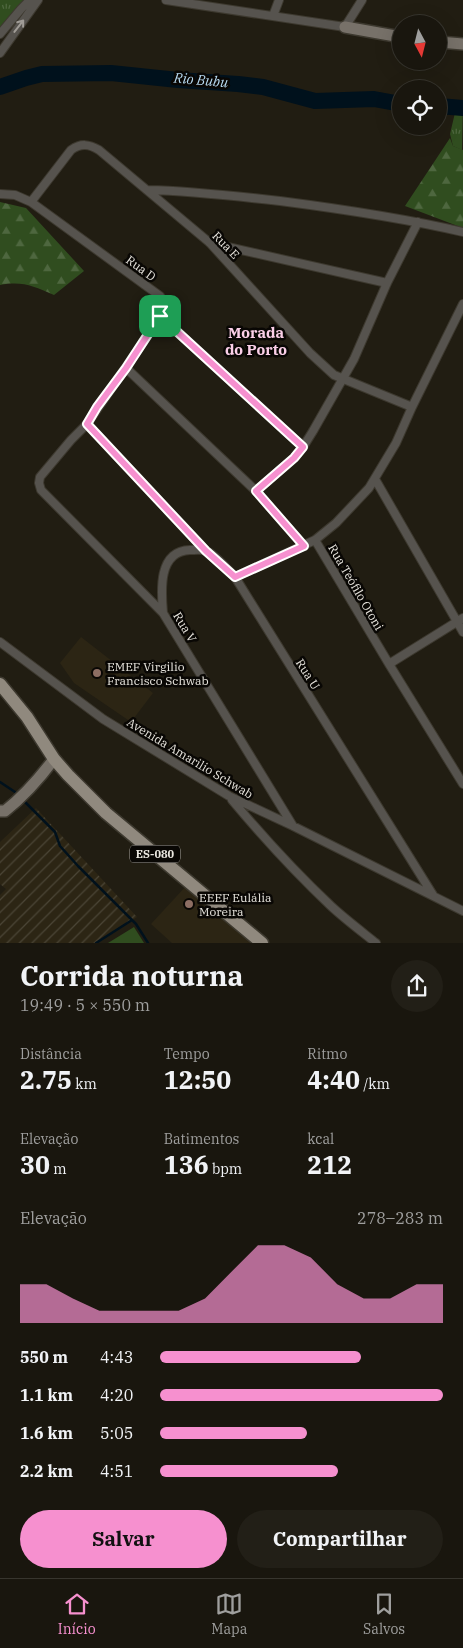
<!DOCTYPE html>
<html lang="pt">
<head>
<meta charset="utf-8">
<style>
  body { margin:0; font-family:"IBM Plex Serif",serif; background:#221f17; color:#f1f3f6; height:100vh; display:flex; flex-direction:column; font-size:19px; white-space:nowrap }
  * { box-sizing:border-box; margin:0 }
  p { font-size:16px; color:#9f9f9e }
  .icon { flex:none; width:28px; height:28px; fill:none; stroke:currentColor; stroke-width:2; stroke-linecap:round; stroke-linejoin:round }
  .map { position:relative; height:943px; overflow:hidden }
  .side { display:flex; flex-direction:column; background:#19160e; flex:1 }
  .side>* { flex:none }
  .needle { width:32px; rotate:173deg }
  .fabs { position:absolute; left:392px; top:15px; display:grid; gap:10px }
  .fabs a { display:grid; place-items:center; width:55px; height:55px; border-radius:50%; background:#19160e; box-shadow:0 5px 20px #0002,0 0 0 1px #37352e; font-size:25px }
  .pin { position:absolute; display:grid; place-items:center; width:42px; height:42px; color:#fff; margin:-21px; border-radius:10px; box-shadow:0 2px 8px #0006 }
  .round { display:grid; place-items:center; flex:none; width:52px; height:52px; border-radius:26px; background:#221f17 }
  .headline { display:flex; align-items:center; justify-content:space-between; height:85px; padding:0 20px }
  h1 { font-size:28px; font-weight:800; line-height:38px }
  .metrics { display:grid; grid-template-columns:repeat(3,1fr); gap:8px; height:85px; padding:5px 20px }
  .metrics div { display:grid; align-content:center }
  .metrics b { font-size:25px; font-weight:800 }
  .metrics small { font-size:14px; font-weight:400 }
  .metrics p { font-size:14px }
  .chart { height:140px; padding:10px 20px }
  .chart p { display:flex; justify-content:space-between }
  .chart svg { width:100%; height:90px; margin-top:5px; fill:#f690cf; opacity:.7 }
  .action { display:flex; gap:10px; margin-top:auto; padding:10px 20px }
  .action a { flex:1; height:58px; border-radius:30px; background:#f690cf; color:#111; font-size:20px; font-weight:800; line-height:58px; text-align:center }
  .action a+a { background:#221f17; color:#f1f3f6 }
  ul { padding:0 20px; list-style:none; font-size:16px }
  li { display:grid; grid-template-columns:80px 60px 1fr; align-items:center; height:38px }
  li i { height:12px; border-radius:6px; background:#f690cf }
  .dock { display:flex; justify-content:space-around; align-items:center; height:70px; border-top:1px solid #37352e; background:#19160e; font-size:14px; color:#9f9f9e }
  .dock a { display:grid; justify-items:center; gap:2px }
  .dock .current { color:#f690cf }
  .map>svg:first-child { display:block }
  .built { fill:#2c2514 }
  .industrial { fill:url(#industrial-furrows) }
  .grass { fill:url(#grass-tufts) }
  .forest { fill:url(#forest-firs) }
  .garden { fill:#304d1f }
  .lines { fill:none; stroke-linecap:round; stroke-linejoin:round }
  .stream { stroke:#00111c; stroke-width:2.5 }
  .river { stroke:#00111c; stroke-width:16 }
  .street-casing { stroke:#3d392f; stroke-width:10 }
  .secondary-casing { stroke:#3d392f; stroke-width:14 }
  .primary-casing { stroke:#3d392f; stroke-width:15 }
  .street { stroke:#56534e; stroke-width:8 }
  .secondary { stroke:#777169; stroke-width:11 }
  .primary { stroke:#90897e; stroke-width:12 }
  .oneway { stroke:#a09c96 }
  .route-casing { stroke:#fff; stroke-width:10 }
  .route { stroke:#f690cf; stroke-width:6 }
  .education-dot { fill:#8d6e63; stroke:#090704; stroke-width:2 }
  .labels { text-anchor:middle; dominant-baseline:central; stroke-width:5; stroke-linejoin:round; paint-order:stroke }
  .shield { fill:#090704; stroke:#a6a39d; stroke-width:1 }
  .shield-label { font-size:11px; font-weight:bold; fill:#e9e6df }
  .street-label { font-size:12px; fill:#e9e6df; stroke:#090704 }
  .poi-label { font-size:12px; fill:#e9e6df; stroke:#090704; text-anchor:start }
  .water-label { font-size:14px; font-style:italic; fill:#b8dbf2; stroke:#090704 }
  .quarter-label { font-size:15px; font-weight:bold; fill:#fbcfe8; stroke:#090704 }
</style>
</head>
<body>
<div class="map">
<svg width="463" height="943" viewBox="0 0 463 943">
  <defs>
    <pattern id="industrial-furrows" width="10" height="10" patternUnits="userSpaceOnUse" patternTransform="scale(1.25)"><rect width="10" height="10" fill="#2c2514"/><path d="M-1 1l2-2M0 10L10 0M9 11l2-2" fill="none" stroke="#4b4536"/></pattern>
    <pattern id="grass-tufts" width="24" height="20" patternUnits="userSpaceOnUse" patternTransform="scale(1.25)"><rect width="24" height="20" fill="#304d1f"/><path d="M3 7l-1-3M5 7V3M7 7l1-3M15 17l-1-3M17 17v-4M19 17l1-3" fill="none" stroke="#4e673f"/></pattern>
    <pattern id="forest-firs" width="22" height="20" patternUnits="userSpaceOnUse" patternTransform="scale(1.25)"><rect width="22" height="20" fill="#304d1f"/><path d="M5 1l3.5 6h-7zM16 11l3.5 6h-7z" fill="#4e673f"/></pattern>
  </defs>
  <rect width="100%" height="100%" fill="#211d12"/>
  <path class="built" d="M 81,637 L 153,693 L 131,722 L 74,683 L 60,663 Z
    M 187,885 L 252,943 L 172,943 L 151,924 Z"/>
  <path class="industrial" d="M 36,808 L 137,917 L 97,943 L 0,943 L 0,895 L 6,889 L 0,884 L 0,842 Z"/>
  <path class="grass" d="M 0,0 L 28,0 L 0,31 Z
    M 458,100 L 463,100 L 462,150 L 453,146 L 450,134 Z"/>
  <path class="forest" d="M 450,138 L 453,146 L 463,150 L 463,228 L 405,206 Z
    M 0,202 L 26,208 L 84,271 L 54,295 C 33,286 23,281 0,285 Z"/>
  <path class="garden" d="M 134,927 L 144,943 L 108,943 Z"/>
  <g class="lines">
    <path class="stream" d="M 0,782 L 18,794
      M 23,800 L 55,832 L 60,846 L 78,866 L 136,924 L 148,943
      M 96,943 L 132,920"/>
    <path class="river" d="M 0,87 L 26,78 L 42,74 L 111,73 L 178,80 L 238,84 L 263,87 L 315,101 L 374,99 L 401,104
      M 439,106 L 463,108"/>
    <g class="street-casing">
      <path id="street" d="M 166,0 L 345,27 L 362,0
        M 273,16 L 279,0
        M 0,34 L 21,9 L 30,0
        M 0,53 L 38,0
        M 148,190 C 192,191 236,196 280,201 C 342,209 403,218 463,232
        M 0,194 L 15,195 L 31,202 L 160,296 L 165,305 L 165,310 L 87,424 L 71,440 L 40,477 L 39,483 L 41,490 L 163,613 L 293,826
        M 31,202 L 71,150 C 81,143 89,144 99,150 L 210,243 L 310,353 L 334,375 L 412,407
        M 210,243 L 387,283
        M 160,316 L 303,447
        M 126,368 L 256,491 L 304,546
        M 87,424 L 206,551
        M 375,479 L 463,632
        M 256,491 L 294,458 L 303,447 L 313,431 L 354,359 L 387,283 L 418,222
        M 315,540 L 389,664 L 463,784
        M 235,577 L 315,540 L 336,523 L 369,488 L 396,443 L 412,407 L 463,304
        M 163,613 C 161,590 158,551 190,550 C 195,550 202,549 206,551 C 215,554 228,570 235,577 L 433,895
        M 0,642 L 103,719 L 229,796 L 293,826 L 463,911
        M 389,664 L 463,618
        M 232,800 C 263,837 296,873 331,906 C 345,919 361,931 376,943"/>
    </g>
    <g class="secondary-casing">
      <path id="secondary" d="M 345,27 L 401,37
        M 439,42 L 463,44
        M 0,811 L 5,811 C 24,796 39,779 54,759"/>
    </g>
    <g class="primary-casing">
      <path id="primary" d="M 0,684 L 27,717 L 54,759 L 68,775 L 106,813 L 262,943"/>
    </g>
    <use href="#street" class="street"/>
    <use href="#secondary" class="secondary"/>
    <use href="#primary" class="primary"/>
  </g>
  <defs><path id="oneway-shaft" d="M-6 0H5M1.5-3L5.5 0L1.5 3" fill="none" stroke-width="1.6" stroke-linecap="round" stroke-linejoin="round" transform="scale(1.25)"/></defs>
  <use class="oneway" href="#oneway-shaft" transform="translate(19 26) rotate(-52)"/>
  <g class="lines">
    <g class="route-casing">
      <path id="route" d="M 160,316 L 303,447 L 294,458 L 256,491 L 304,546 L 235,577 L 206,551 L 87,424 L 97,407 L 126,368 Z"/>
    </g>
    <use href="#route" class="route"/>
  </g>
  <g class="education-dot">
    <circle cx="97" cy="673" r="5"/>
    <circle cx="189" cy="904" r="5"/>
  </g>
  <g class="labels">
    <rect class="shield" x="130" y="845.5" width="50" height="17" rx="4"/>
    <g class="shield-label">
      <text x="155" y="854">ES-080</text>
    </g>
    <g class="street-label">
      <text transform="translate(226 245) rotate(46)">Rua E</text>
      <text transform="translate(141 268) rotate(36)">Rua D</text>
      <text transform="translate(356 587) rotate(60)">Rua Teófilo Otoni</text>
      <text transform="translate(185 627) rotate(59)">Rua V</text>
      <text transform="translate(308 674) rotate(58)">Rua U</text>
      <text transform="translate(190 758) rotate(31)">Avenida Amarilio Schwab</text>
    </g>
    <g class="poi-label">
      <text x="107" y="666">EMEF Virgilio<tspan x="107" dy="14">Francisco Schwab</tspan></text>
      <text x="199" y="897">EEEF Eulália<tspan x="199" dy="14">Moreira</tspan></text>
    </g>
    <g class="water-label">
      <text transform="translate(201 80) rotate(5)">Rio Bubu</text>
    </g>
    <g class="quarter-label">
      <text x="256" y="332">Morada<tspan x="256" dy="17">do Porto</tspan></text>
    </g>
  </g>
</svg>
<div class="fabs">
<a><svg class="needle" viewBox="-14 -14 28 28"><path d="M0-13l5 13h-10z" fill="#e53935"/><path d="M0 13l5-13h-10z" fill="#9f9f9e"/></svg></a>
<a><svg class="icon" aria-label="locate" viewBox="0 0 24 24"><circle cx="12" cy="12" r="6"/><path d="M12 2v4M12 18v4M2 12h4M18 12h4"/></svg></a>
</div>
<div class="pin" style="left:160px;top:316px;background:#1e9e55"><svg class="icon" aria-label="arrive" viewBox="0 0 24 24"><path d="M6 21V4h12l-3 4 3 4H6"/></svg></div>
</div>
<section class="side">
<div class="headline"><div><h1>Corrida noturna</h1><p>19:49 · 5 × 550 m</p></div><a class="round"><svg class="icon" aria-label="share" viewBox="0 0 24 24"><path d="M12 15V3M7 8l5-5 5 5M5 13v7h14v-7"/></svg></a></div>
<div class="metrics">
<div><p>Distância</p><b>2.75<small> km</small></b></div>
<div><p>Tempo</p><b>12:50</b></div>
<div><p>Ritmo</p><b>4:40<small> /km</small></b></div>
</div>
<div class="metrics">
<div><p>Elevação</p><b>30<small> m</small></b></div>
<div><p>Batimentos</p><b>136<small> bpm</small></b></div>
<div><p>kcal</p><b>212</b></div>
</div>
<div class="chart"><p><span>Elevação</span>278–283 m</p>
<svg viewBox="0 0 160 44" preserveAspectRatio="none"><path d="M0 44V25L10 25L20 32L30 38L40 38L50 38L60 38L70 32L80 19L90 6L100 6L110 12L120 25L130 32L140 32L150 25L160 25V44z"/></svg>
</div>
<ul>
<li><b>550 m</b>4:43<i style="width:71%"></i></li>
<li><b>1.1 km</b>4:20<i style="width:100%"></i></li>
<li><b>1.6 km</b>5:05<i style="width:52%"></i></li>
<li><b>2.2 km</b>4:51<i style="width:63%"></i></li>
</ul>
<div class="action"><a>Salvar</a><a>Compartilhar</a></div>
</section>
<nav class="dock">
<a class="current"><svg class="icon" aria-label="home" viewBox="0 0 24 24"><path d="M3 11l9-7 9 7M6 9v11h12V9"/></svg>Início</a>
<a><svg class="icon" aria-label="map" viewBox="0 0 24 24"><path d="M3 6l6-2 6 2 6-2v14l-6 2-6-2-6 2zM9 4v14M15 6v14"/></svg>Mapa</a>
<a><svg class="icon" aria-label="saved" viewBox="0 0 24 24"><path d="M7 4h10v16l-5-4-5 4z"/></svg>Salvos</a>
</nav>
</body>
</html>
